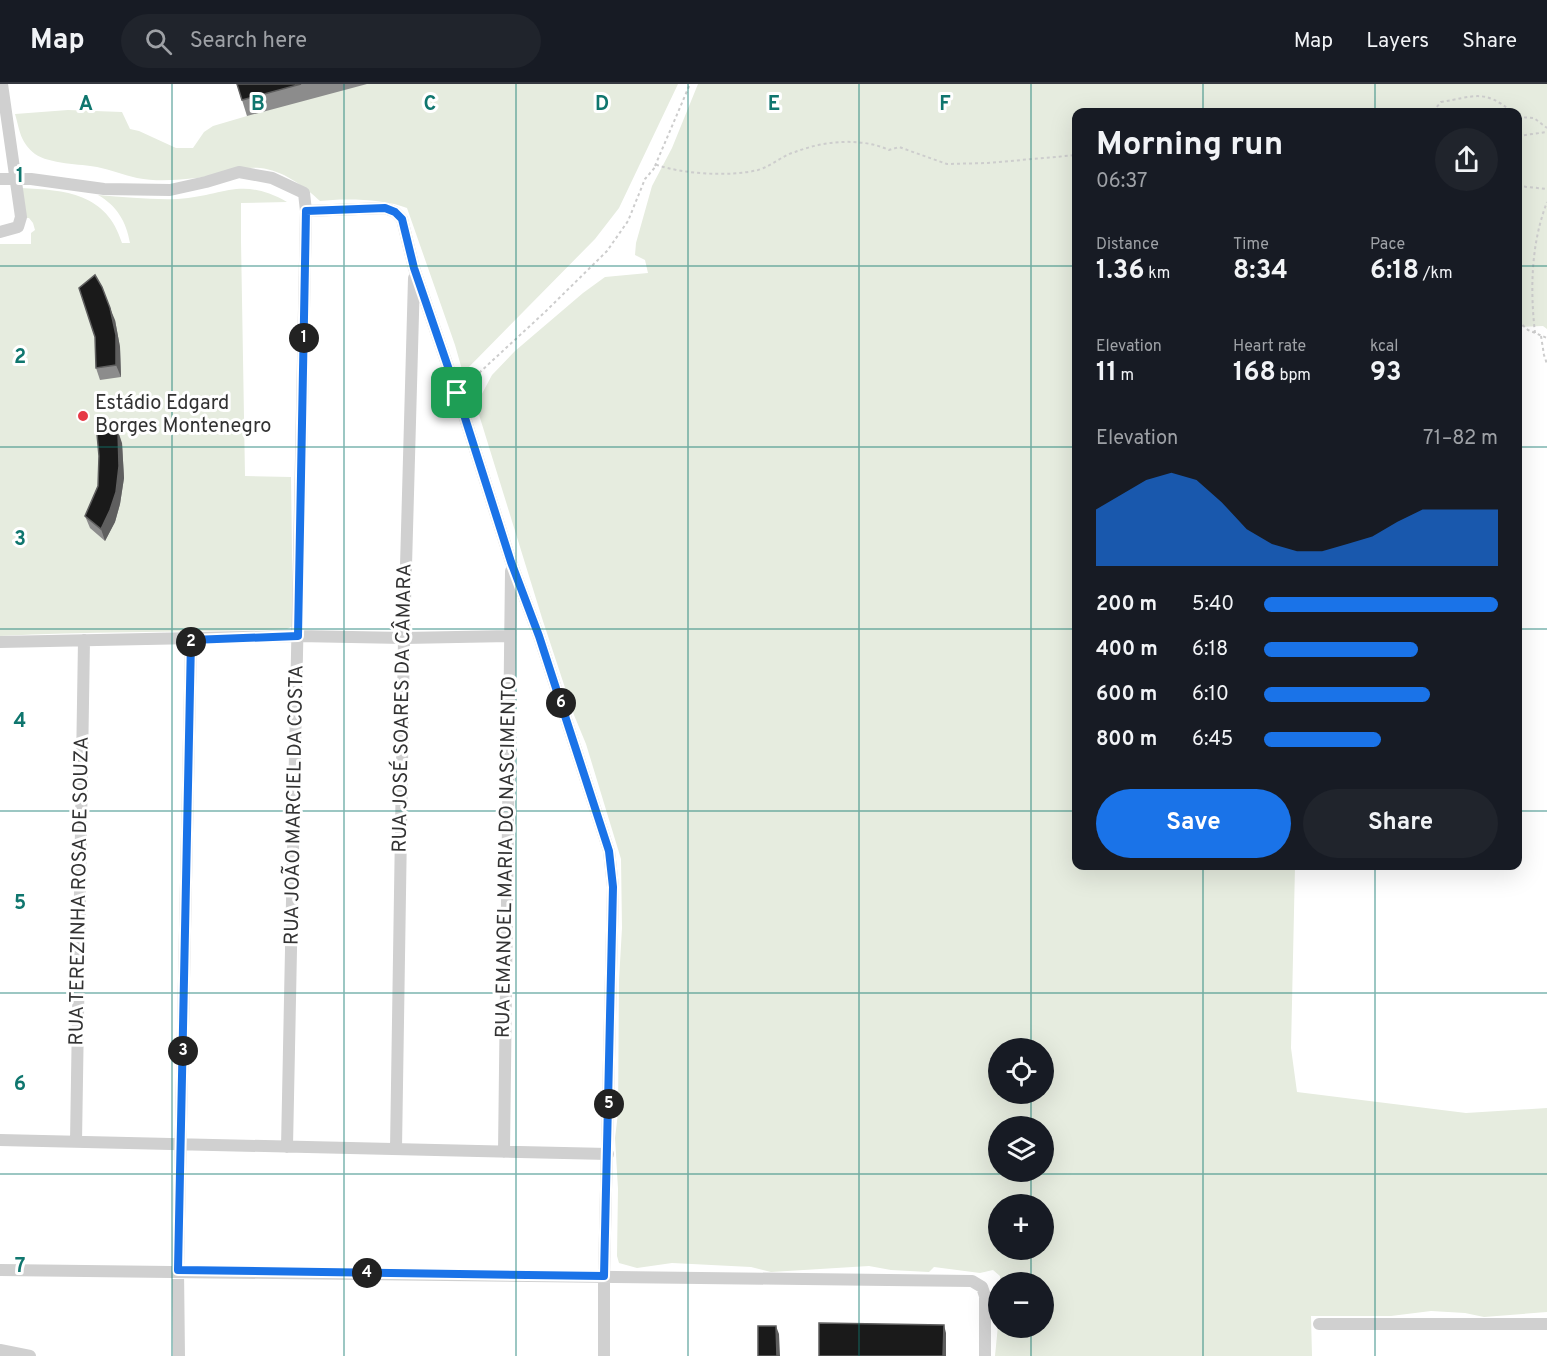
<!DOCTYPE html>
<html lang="en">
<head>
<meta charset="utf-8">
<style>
  body { margin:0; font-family:Overpass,sans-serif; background:#20242c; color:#f1f3f6; height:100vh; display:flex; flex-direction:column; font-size:22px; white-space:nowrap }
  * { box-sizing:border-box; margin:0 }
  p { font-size:20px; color:#9ea1a6 }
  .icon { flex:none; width:33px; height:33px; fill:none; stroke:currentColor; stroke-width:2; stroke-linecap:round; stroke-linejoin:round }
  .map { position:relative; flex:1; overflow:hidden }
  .panel { position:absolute; left:1072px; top:24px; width:450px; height:762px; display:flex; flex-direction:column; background:#171b24; border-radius:12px; box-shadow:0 6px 24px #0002 }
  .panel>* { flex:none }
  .controls { position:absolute; left:988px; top:954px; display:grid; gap:12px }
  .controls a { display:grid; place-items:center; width:66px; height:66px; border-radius:50%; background:#171b24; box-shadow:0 6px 24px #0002; font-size:30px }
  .pin { position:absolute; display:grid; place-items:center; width:51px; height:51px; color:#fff; margin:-26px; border-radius:12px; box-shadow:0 3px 9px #0006 }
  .km { position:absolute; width:30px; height:30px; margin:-15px; border-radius:50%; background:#222; color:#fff; font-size:16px; line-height:30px; text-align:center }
  .round { display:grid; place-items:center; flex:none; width:63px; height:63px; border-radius:32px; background:#20242c }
  .summary { display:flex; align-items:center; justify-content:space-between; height:102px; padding:0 24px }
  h1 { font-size:33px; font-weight:700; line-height:45px }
  .stats { display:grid; grid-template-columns:repeat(3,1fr); gap:9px; height:102px; padding:6px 24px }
  .stats div { display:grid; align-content:center }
  .stats b { font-size:26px; font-weight:700 }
  .stats small { font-size:16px; font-weight:400 }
  .stats p { font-size:16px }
  .chart { height:168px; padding:12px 24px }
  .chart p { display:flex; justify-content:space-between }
  .chart svg { width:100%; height:108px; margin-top:6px; fill:#1a73e8; opacity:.7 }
  .cta { display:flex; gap:12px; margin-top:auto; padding:12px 24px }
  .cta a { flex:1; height:69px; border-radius:36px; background:#1a73e8; color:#fff; font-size:24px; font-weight:700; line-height:69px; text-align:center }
  .cta a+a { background:#20242c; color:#f1f3f6 }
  ul { padding:0 24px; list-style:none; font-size:20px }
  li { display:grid; grid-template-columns:96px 72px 1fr; align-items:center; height:45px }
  li i { height:15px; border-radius:8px; background:#1a73e8 }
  header { display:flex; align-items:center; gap:36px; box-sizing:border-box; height:84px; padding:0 30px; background:#171b24; border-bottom:2px solid #363941 }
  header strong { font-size:28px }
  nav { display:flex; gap:33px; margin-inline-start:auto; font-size:21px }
  .search { width:420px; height:54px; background:#20242c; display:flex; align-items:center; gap:15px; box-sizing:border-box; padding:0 21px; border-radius:33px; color:#9ea1a6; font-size:22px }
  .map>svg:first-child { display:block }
  .green { fill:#e6ecdf; fill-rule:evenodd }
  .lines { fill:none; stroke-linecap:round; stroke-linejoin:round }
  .path { stroke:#cdcdcd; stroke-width:2; stroke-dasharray:3 3; stroke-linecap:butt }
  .street { stroke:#d0d0d0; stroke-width:12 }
  .wall { fill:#8c8c8c }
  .shaded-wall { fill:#5f5f5f }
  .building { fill:#1a1a1a; stroke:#5f5f5f; stroke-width:1.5 }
  .route-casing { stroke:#fff; stroke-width:12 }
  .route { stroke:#1a73e8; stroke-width:8 }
  .grid { fill:none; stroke:#0f766e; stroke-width:1.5; stroke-opacity:0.55 }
  .poi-dot { fill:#e63946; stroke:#fff; stroke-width:2 }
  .labels { text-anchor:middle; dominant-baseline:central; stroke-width:6; stroke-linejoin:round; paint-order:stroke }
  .poi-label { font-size:20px; fill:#333; stroke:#fff; text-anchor:start }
  .street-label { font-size:20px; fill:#333; stroke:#fff }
  .grid-label { font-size:20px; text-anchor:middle; font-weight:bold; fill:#0f766e; stroke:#fff; stroke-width:6; stroke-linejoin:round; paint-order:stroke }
</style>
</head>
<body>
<header>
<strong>Map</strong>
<div class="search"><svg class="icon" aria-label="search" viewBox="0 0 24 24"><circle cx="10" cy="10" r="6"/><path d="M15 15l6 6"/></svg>Search here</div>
<nav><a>Map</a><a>Layers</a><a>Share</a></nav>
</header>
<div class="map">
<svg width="1547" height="1272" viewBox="0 0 1547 1272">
  <rect width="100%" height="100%" fill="#fff"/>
  <path class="green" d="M 239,0 L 678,0 L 619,124 L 595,155 L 463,289 L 455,261 L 407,124 C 385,115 344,114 320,117 C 304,102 282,86 260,84 C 238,82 218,92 197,94 C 178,96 157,98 137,94 C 124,91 111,86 97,83 C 81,80 49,80 35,70 C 20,58 20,47 15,30 L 68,26 L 122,28 L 130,45 L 139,47 L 176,64 L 193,64 L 204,48 L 213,42 L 247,32 Z
    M 698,0 L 1547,0 L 1547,245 L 1543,242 L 1518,243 L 1518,28 L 1077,28 L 1077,782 L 1295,782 L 1291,964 L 1297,1008 L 1466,1029 L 1547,1024 L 1547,1228 L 1484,1233 L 1465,1229 L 1431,1227 L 1391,1232 L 1311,1232 L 1312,1272 L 995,1272 L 999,1231 L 999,1244 L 1044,1244 L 1044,1198 L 1000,1198 L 1000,1192 L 993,1186 L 980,1189 L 934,1183 L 929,1188 L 891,1186 L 869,1182 L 771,1188 L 751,1183 L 672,1179 L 637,1184 L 619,1179 L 617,1172 L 618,1105 L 615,1054 L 618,1029 L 619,896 L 622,844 L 621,775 L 586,660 L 574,631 L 542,534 L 476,321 L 492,291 L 515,267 L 583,209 L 605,193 L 648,189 L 645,176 L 635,171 L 636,159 L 652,102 L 672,64 ZM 999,964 L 1044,964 L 1044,1010 L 999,1010 ZM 999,1042 L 1044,1042 L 1044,1088 L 999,1088 ZM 999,1120 L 1044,1120 L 1044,1166 L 999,1166 Z
    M 21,104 C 65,106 107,109 122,159 L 130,159 C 126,137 117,122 98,111 C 125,113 152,116 178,115 C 224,112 241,92 287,118 L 241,119 L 241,157 L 245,392 L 291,393 L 293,542 L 287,545 C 192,549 96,547 0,552 L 0,160 L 31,160 L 31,149 L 35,146 L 33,139 L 29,134 L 25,134 Z"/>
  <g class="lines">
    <path class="path" d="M 1436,28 L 1435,25 L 1441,18 C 1473,13 1484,4 1512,28
      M 1518,33 L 1534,34 L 1547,44
      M 1518,52 L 1547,48
      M 655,82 L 690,0
      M 1518,102 L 1547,105
      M 1518,237 L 1528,246 L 1547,254
      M 1535,249 C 1530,205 1531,160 1547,118
      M 1541,252 L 1544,271 L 1547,280
      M 466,301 L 545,228 L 607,167 L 628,137 L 645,95 L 657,81 C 684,90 729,93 758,86 C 772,82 781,72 795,68 C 823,57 861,53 889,66 L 899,63 L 947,80 L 988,79 L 1077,71"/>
    <path class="street" d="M 0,95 L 31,95 L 104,105 L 170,106 L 206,98 L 239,88 L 272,94 L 304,109 L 306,127 L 287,1063
      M 306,127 L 385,124 L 395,128 L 402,135 L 414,184 L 457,309 L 511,478 L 539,552 L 609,767 L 613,803 L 604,1192 L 604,1272
      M 0,148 L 18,143 L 21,133 L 2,0
      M 0,558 L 298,552 L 404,554 L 510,552
      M 0,1056 L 608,1070
      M 76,1058 L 84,556
      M 396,1065 L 404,554 L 414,194
      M 504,1068 L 511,487
      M 0,1186 L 972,1197 L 982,1203 L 985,1212 L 985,1272
      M 1319,1240 L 1547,1240
      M 0,1266 L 30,1272
      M 179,1272 L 178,1186 L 191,556"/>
  </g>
  <path class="wall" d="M 237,0 L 367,0 L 247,32 Z
    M 115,236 L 120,263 L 121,293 L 100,296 L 96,284 Z
    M 122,359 L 124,394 L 120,420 L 115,438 L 105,457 L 90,444 L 85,432 Z"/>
  <path class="shaded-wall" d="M 110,224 L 115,236 L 120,263 L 121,293 L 116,281 Z
    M 118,347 L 122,359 L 124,394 L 120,420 L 115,438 L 105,457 L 101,445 Z
    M 944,1241 L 946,1249 L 946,1272 L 943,1272 Z
    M 776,1242 L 779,1250 L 780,1272 L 777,1272 Z"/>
  <path class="building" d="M 237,0 L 301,0 L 242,16 Z
    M 95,191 L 102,203 L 110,224 L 116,251 L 116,281 L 96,284 L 95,253 L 79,204 Z
    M 118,347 L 119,382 L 116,408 L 110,426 L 101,445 L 85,432 L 98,402 L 99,372 L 97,350 Z
    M 819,1239 L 944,1241 L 943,1272 L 819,1272 Z
    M 758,1242 L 776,1242 L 777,1272 L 758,1272 Z"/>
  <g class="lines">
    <g class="route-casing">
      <path id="route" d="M 385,124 L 395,128 L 402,135 L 414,184 L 457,309 L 511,478 L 539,552 L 609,767 L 613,803 L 604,1192 L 178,1186 L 191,556 L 298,552 L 306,127 Z"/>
    </g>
    <use href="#route" class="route"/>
  </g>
  <path class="grid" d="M 172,0 L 172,1272M 344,0 L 344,1272M 516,0 L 516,1272M 688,0 L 688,1272M 859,0 L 859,1272M 1031,0 L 1031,964M 1203,0 L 1203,28M 1375,0 L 1375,28M 0,182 L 1077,182M 1518,182 L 1547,182M 0,363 L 1077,363M 1518,363 L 1547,363M 0,545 L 1077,545M 1518,545 L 1547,545M 0,727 L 1077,727M 1518,727 L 1547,727M 1203,782 L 1203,1272M 1375,782 L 1375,1272M 0,909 L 1547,909M 1031,1010 L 1031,1042M 1031,1088 L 1031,1120M 0,1090 L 1547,1090M 1031,1166 L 1031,1198M 1031,1244 L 1031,1272"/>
  <circle class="poi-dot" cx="83" cy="332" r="6"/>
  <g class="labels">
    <g class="poi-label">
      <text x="95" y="320">Estádio Edgard<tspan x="95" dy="23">Borges Montenegro</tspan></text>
    </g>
    <g class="street-label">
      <text transform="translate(403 624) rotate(-89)">RUA JOSÉ SOARES DA CÂMARA</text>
      <text transform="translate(295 721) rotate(-89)">RUA JOÃO MARCIEL DA COSTA</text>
      <text transform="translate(507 773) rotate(-89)">RUA EMANOEL MARIA DO NASCIMENTO</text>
      <text transform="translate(80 807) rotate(-89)">RUA TEREZINHA ROSA DE SOUZA</text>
    </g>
  </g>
  <g class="grid-label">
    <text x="86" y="26">A</text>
    <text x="258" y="26">B</text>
    <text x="430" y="26">C</text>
    <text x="602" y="26">D</text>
    <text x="774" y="26">E</text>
    <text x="945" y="26">F</text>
    <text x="20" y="98">1</text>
    <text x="20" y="279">2</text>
    <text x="20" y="461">3</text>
    <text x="20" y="643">4</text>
    <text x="20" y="825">5</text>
    <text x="20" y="1006">6</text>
    <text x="20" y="1188">7</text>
  </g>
</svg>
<div class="controls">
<a><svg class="icon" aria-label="locate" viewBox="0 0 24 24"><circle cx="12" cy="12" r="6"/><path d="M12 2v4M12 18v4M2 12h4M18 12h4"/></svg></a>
<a><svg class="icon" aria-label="layers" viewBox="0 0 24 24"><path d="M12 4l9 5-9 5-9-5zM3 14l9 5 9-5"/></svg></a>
<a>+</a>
<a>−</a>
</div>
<div class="pin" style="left:457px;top:309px;background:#1e9e55"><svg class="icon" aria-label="arrive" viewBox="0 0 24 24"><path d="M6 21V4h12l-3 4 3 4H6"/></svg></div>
<b class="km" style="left:304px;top:254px">1</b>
<b class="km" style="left:191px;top:558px">2</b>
<b class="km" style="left:183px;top:967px">3</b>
<b class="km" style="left:367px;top:1189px">4</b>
<b class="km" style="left:609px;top:1020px">5</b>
<b class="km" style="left:561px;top:619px">6</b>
<section class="panel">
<div class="summary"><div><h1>Morning run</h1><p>06:37</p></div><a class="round"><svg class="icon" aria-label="share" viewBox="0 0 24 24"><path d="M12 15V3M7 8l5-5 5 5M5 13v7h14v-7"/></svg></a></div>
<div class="stats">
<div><p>Distance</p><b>1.36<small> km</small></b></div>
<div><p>Time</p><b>8:34</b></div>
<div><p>Pace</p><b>6:18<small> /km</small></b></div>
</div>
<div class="stats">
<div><p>Elevation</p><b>11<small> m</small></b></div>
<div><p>Heart rate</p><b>168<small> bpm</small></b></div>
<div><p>kcal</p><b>93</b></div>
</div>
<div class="chart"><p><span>Elevation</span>71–82 m</p>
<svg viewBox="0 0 160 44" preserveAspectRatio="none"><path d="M0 44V21L10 15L20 9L30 6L40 9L50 18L60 29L70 35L80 38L90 38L100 35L110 32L120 26L130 21L140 21L150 21L160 21V44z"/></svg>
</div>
<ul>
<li><b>200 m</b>5:40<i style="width:100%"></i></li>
<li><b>400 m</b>6:18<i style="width:66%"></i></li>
<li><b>600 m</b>6:10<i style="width:71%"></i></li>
<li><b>800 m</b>6:45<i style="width:50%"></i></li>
</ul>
<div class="cta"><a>Save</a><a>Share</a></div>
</section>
</div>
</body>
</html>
